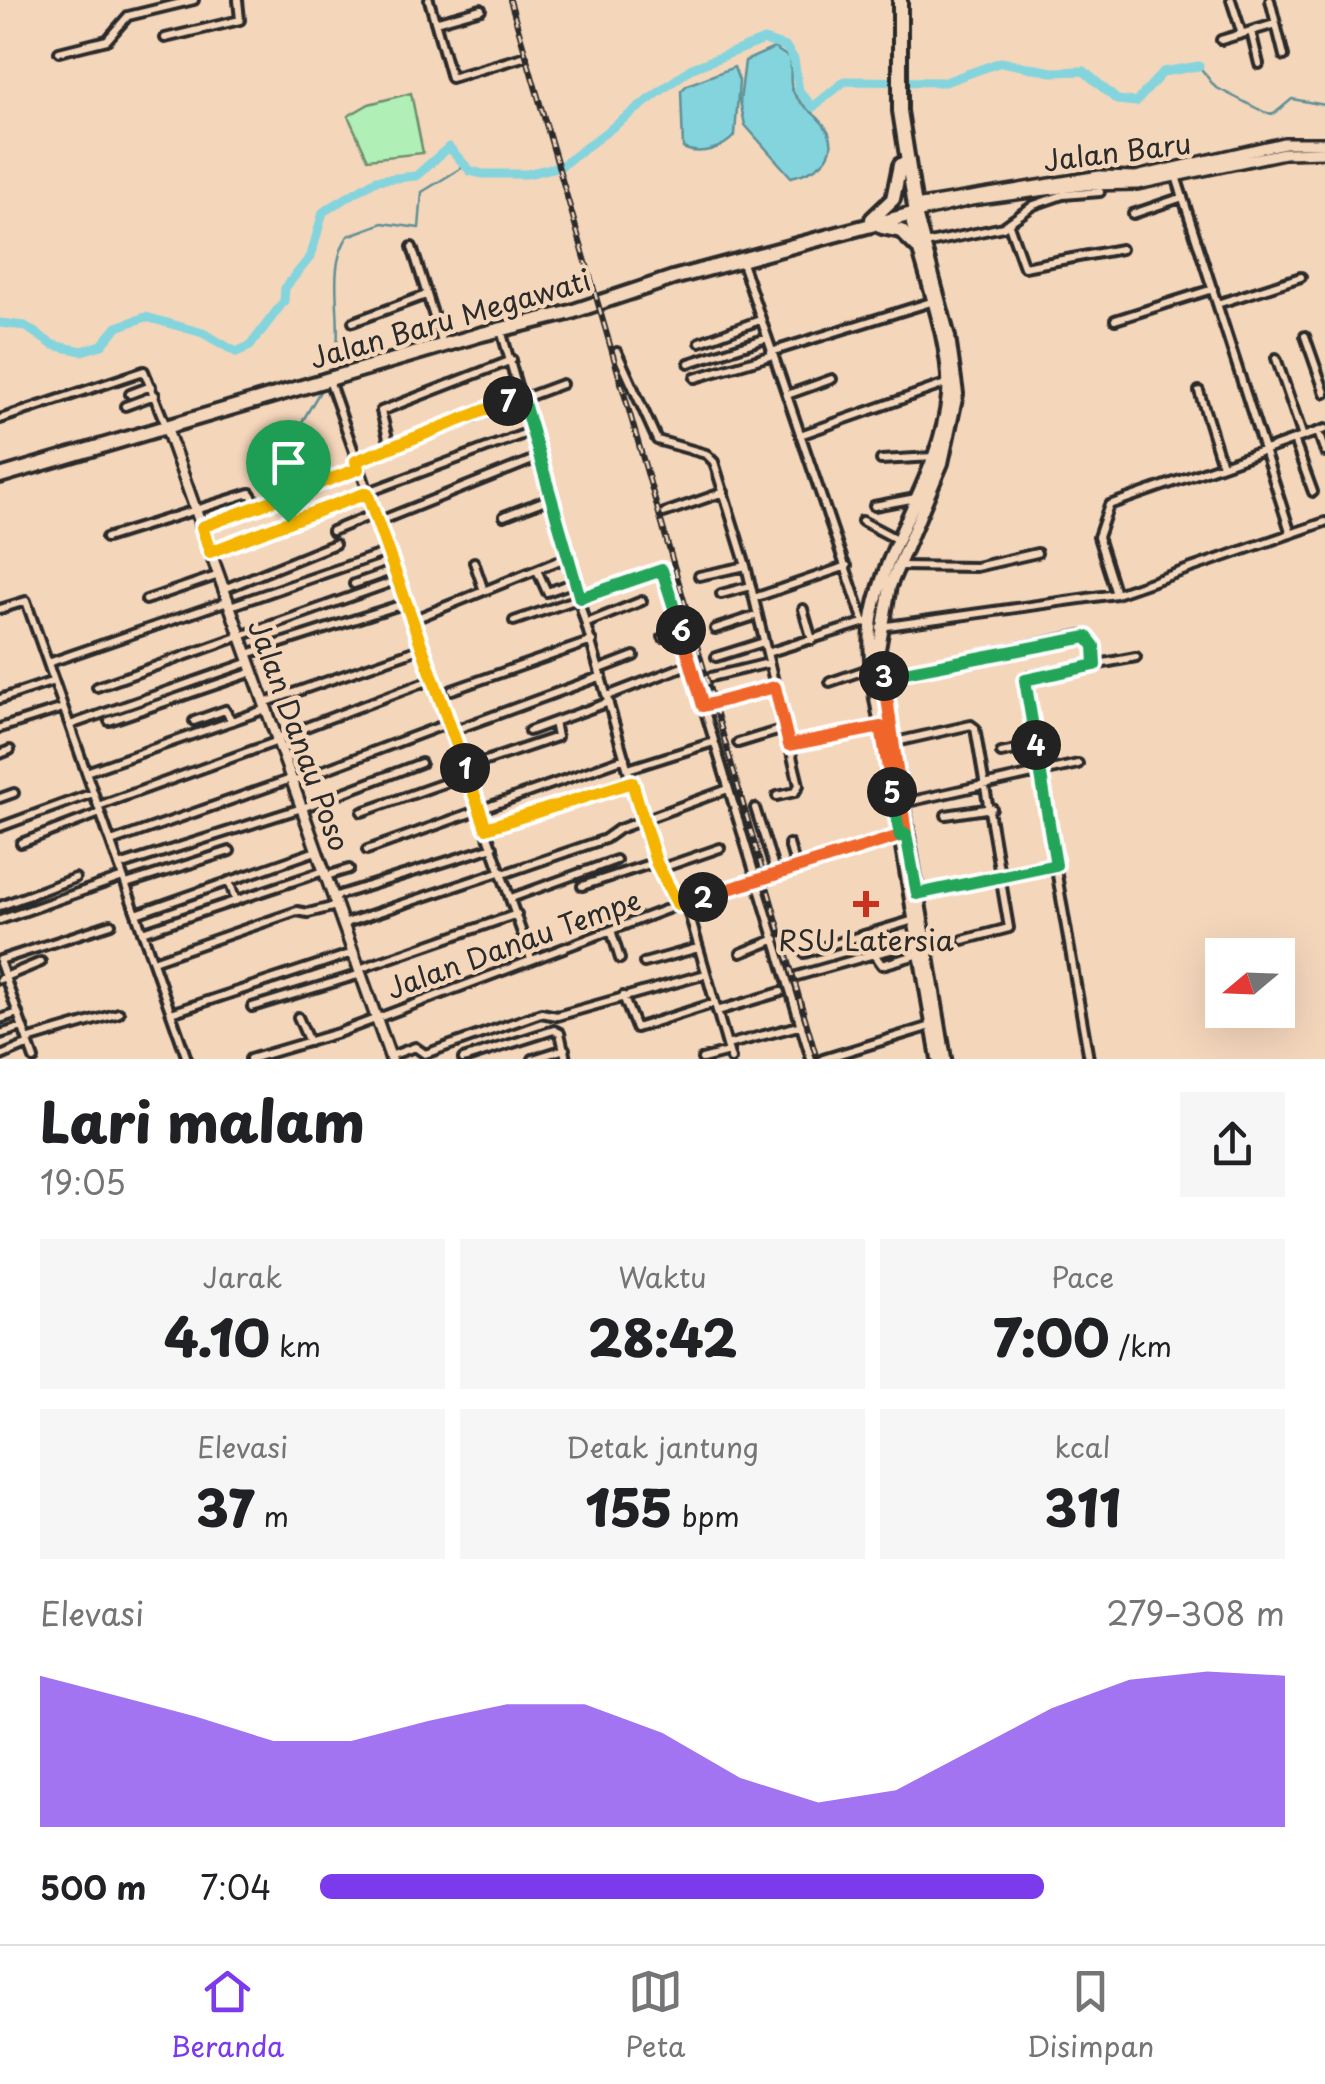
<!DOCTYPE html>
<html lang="id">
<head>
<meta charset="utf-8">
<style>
  body { margin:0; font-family:"Playpen Sans",sans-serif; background:#f6f6f6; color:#202124; height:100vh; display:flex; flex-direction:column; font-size:38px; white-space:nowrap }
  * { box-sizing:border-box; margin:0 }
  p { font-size:32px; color:#757577 }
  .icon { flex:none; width:55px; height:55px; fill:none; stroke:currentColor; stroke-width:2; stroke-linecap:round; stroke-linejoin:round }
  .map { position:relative; height:1059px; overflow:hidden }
  .panel { display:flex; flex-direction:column; background:#fff; flex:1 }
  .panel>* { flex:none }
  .needle { width:65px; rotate:251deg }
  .fabs { position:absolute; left:1205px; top:938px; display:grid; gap:20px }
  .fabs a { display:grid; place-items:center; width:90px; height:90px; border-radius:0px; background:#fff; box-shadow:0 10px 40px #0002; font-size:50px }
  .pin { position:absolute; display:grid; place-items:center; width:85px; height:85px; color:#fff; margin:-102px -42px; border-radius:50% 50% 50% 0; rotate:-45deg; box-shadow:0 0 10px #0007 }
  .pin .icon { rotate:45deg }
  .km { position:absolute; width:50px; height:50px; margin:-25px; border-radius:50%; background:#222; color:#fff; font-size:28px; line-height:50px; text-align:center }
  .round { display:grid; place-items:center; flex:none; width:105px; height:105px; border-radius:0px; background:#f6f6f6 }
  .overview { display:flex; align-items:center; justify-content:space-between; height:170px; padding:0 40px }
  h1 { font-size:55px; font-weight:800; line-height:75px }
  .figures { display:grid; grid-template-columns:repeat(3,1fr); gap:15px; height:170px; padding:10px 40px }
  .figures div { display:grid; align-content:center; border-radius:0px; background:#f6f6f6; text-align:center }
  .figures b { font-size:50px; font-weight:800 }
  .figures small { font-size:28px; font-weight:400 }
  .figures p { font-size:28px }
  .chart { height:280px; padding:20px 40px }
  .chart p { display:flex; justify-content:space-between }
  .chart svg { width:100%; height:180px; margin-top:10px; fill:#7c3aed; opacity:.7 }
  ul { padding:0 40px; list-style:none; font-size:32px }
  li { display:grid; grid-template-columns:160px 120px 1fr; align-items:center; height:75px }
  li i { height:25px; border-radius:12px; background:#7c3aed }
  .dock { display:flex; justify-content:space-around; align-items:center; height:140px; border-top:2px solid #e0e0e0; background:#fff; font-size:28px; color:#757577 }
  .dock a { display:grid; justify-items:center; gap:5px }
  .dock .current { color:#7c3aed }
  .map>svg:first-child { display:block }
  .green { fill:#b0f0b7; stroke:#6e8e71; stroke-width:2.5 }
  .water { fill:#84d4dd; stroke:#609096; stroke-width:2.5 }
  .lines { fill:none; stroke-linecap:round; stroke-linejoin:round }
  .stream { stroke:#609096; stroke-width:2.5 }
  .river { stroke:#84d4dd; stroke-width:9 }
  .street-casing { stroke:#2b2b2b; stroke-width:14 }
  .secondary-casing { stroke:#2b2b2b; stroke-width:16 }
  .primary-casing { stroke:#2b2b2b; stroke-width:18 }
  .highway-casing { stroke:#2b2b2b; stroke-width:20 }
  .street { stroke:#f4d6bb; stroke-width:6 }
  .secondary { stroke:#f4d6bb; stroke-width:9 }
  .primary { stroke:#f4d6bb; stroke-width:10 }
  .highway { stroke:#f4d6bb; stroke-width:12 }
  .rail-casing { stroke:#2b2b2b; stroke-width:6 }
  .rail { stroke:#f4d6bb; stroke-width:2.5; stroke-dasharray:8; stroke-linecap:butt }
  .split-1-casing { stroke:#fff; stroke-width:20 }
  .split-2-casing { stroke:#fff; stroke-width:20 }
  .split-3-casing { stroke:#fff; stroke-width:20 }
  .split-4-casing { stroke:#fff; stroke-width:20 }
  .split-5-casing { stroke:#fff; stroke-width:20 }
  .split-6-casing { stroke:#fff; stroke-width:20 }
  .split-7-casing { stroke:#fff; stroke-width:20 }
  .split-8-casing { stroke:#fff; stroke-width:20 }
  .split-1 { stroke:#f5b400; stroke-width:12 }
  .split-2 { stroke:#f5b400; stroke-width:12 }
  .split-3 { stroke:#f0652b; stroke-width:12 }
  .split-4 { stroke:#22a559; stroke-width:12 }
  .split-5 { stroke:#22a559; stroke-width:12 }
  .split-6 { stroke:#f0652b; stroke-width:12 }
  .split-7 { stroke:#22a559; stroke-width:12 }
  .split-8 { stroke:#f5b400; stroke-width:12 }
  .poi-dot { fill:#c8321e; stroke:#f4d6bb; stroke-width:4 }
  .labels { text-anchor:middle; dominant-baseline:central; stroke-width:9; stroke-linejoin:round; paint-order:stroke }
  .street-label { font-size:28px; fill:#2b2b2b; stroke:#f4d6bb }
  .poi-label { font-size:28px; fill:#2b2b2b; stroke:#f4d6bb }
</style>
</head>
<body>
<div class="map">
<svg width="1325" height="1059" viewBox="0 0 1325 1059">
  <rect width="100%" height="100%" fill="#f4d6bb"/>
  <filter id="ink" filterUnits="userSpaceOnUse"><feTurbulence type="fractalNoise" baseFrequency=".01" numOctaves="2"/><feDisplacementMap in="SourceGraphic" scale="20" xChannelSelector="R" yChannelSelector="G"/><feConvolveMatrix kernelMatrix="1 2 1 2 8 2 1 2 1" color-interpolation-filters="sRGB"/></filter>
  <g filter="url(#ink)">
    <path class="green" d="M 411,93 L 423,153 L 368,159 L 348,116 L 369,104 Z"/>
    <path class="water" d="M 774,48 L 790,58 C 792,68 789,79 792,89 C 797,102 809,109 818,118 C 848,148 822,171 791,177 L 745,125 L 740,101 L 745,61 Z
      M 734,67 L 739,81 L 735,135 C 723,149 700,156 683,148 L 681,91 L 687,85 Z"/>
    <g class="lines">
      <path class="stream" d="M 1199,66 L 1215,87 L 1266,113 L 1274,114 L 1292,99 L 1325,105
        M 330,372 C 350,329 322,275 348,236 L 383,223 L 419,228 L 422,192 L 466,165
        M 264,473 L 296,432 L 322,388"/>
      <path class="river" d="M 0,323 L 25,326 L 53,345 L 82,351 L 102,345 L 117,327 L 146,317 L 203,333 L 236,352 L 250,346 L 284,301 L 285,288 L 311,256 L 323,212 L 376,180 L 416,176 L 449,147 L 470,171 L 483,174 L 527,174 L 561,166 L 690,69 L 764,40 L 786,47 L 794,59 L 799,91 L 813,107 L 845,81 L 945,82 L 1001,62 L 1052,72 L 1084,71 L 1117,100 L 1136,102 L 1163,72 L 1199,66"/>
      <g class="street-casing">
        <path id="street" d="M 429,0 L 451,78 L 523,57
          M 1231,0 L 1242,34
          M 1270,0 L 1284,56
          M 435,22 L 481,9
          M 1251,31 L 1259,64
          M 165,38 L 240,20 L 238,0
          M 1221,40 L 1275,24
          M 59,52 L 107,40 L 128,16 L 194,0
          M 1175,173 L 1291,534
          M 1133,214 L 1183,197
          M 1009,225 L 1024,267 L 1121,249
          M 925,244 L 1003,227 L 1034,205 L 1063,195 L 1100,192
          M 412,247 L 441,339
          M 741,260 L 864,622
          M 1217,304 L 1301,277
          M 1115,320 L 1213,289
          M 353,322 L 426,295
          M 501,330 L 650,847 L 678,905
          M 1305,336 L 1325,393
          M 700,342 L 760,320
          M 617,352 L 657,440 L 706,454 L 714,462 L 746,566 L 799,785 L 795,792 L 777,796
          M 771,352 L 931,302
          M 1276,358 L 1303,437
          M 689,363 L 767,338
          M 695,378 L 773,355
          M 329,380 L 531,959
          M 1199,391 L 1222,465
          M 130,394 L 151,386
          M 787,395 L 832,379
          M 125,406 L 155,395
          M 0,419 L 144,371 L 164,421
          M 1318,432 L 1325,452
          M 800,435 L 948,383
          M 1294,440 L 1313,492
          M 390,446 L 381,411 L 512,360
          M 881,460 L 933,457
          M 355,461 L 562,384
          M 874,506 L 916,498
          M 664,513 L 724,492
          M 504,516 L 551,498
          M 862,521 L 898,540
          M 377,522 L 540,457
          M 202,527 L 358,469
          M 332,531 L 374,514
          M 106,538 L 250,493 L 258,506
          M 210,551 L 532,431
          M 474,562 L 484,591
          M 900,566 L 976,567 L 1037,553
          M 537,570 L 547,592 L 575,582
          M 699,576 L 746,566
          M 354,584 L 394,570
          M 224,589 L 335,544
          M 721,594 L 751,586
          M 1116,594 L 1098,537 L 1109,505 L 1325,429
          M 754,598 L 847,566
          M 146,600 L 219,575
          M 230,606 L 387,552
          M 0,609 L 26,601 L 187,1059
          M 803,609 L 812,640
          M 412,620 L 568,557
          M 514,621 L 662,570 L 811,1059
          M 587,623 L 642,601
          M 880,627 L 1116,594 L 1325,522
          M 715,629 L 758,615
          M 663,637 L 681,631
          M 767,653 L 866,622
          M 247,654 L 406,603
          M 716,657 L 764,642
          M 48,663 L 228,601
          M 600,669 L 634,656
          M 882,676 L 1081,635 L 1094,646 L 1095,665
          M 711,677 L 769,663
          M 830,682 L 871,668
          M 97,687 L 398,580
          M 452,690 L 592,641
          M 607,696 L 690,664
          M 0,699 L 54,681
          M 264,703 L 422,648
          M 703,706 L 775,687
          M 109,721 L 253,672
          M 194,721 L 225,710 L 232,721
          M 70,725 L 250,662
          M 0,728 L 63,708
          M 452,731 L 602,676
          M 529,731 L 609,702
          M 277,738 L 433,679
          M 738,743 L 784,729
          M 891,743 L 971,725 L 975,728 L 1009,928 L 963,940
          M 789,745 L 881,727
          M 1001,753 L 1036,746
          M 0,754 L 10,750
          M 465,768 L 557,737 L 554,722
          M 628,769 L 714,742
          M 86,772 L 266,709
          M 292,782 L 449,723
          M 0,798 L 14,793
          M 903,803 L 1078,764
          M 98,806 L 278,741
          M 755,808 L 776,874
          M 362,812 L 467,775
          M 946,815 L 992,808
          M 0,827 L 93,793
          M 486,828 L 632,781
          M 111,842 L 291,779
          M 21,843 L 100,813
          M 789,844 L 796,868
          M 367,850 L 625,758
          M 119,866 L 302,808 L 421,763
          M 659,869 L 720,848
          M 503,874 L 605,839 L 619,829 L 728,789
          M 326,876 L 349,869
          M 229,881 L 236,901
          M 126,884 L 230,851
          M 582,886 L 656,862
          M 919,894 L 1056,865
          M 333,897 L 493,847
          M 511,898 L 616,860
          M 686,903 L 731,1059
          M 0,906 L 75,878
          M 136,914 L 316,851
          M 0,920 L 123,877
          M 343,924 L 502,871
          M 611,930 L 620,959
          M 142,932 L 324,871
          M 741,953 L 776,939
          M 804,953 L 914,920
          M 874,954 L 918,943
          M 0,960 L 111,924
          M 153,961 L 297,911 L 308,913 L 336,906
          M 0,963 L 34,1059
          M 644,963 L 698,948
          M 359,969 L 517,914
          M 797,976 L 874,954 L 882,965 L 920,954
          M 0,979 L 41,962
          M 623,996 L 636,1028 L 715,1003
          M 252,1007 L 361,974
          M 717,1011 L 781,992
          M 171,1013 L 353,953
          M 298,1017 L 309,1042
          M 0,1019 L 18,1013
          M 0,1034 L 23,1027
          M 27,1040 L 119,1013
          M 727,1045 L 802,1025
          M 1,1056 L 29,1044
          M 390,1056 L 415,1047 L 425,1054 L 541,1013 L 557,1016 L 706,974
          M 250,1059 L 338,1033 L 678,905 L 901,836
          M 463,1059 L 554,1030 L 560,1033 L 566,1059
          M 533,1059 L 565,1049
          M 702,1059 L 729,1052
          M 823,1059 L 931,1026
          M 1089,1059 L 1024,685 L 1029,677 L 1136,657"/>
      </g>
      <g class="secondary-casing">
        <path id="secondary" d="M 915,206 L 1100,176 L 1136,177 L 1284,143 L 1325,143
          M 916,213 L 971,200 L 1084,185 L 1137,184 L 1284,153 L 1325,152
          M 166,427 L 391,1059"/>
      </g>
      <g class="primary-casing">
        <path id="primary" d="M 916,213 L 949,337 L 957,394 L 942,463 L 890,586 L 878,655 L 945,1059
          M 884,743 C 877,701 865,655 873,613 C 888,537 941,473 948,396 C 952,342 921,268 910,215
          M 893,794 L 938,1059"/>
      </g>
      <g class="highway-casing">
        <path id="highway" d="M 872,219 L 893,199 L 900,165
          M 882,227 L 901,231 L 917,247
          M 0,476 L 482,334 L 568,313 L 673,278 L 916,213 L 900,111 L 900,0"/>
      </g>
      <use href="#street" class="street"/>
      <use href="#secondary" class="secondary"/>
      <use href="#primary" class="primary"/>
      <use href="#highway" class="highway"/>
      <g class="rail-casing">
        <path id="rail" d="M 510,0 L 817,1059"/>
      </g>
      <use href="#rail" class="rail"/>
    </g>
  </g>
  <g class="lines" filter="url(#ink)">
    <g class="split-1-casing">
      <path id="split-1" d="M 288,522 L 367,493 L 465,768"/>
    </g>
    <g class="split-2-casing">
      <path id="split-2" d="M 465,768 L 486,828 L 632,782 L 656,862 L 678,905 L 703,897"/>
    </g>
    <g class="split-3-casing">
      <path id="split-3" d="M 703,897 L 906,834 L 884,676"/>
    </g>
    <g class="split-4-casing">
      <path id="split-4" d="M 884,676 L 1087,637 L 1094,646 L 1095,665 L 1025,680 L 1036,745"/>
    </g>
    <g class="split-5-casing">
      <path id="split-5" d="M 892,792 L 900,836 L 906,834 L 917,894 L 1056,865 L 1036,745"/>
    </g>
    <g class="split-6-casing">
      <path id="split-6" d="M 681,630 L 703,706 L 775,687 L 789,745 L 881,727 L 892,792"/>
    </g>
    <g class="split-7-casing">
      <path id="split-7" d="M 508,401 L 522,396 L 580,598 L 662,570 L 681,630"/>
    </g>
    <g class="split-8-casing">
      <path id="split-8" d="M 288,522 L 210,552 L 202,527 L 358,469 L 356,461 L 508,401"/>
    </g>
    <use href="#split-1" class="split-1"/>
    <use href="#split-2" class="split-2"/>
    <use href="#split-3" class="split-3"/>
    <use href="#split-4" class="split-4"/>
    <use href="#split-5" class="split-5"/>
    <use href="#split-6" class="split-6"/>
    <use href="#split-7" class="split-7"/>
    <use href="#split-8" class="split-8"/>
  </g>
  <path class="poi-dot" d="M861 889h10v10h10v10h-10v10h-10v-10h-10v-10h10z"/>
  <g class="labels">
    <g class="street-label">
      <text transform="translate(1117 151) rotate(-7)">Jalan Baru</text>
      <text transform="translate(450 318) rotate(-16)">Jalan Baru Megawati</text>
      <text transform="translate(300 735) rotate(70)">Jalan Danau Poso</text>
      <text transform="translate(513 943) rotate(-20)">Jalan Danau Tempe</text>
    </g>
    <g class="poi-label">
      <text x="866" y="939">RSU Latersia</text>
    </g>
  </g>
</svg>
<div class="fabs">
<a><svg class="needle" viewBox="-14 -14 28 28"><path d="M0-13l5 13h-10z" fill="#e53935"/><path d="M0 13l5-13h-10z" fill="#757577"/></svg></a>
</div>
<div class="pin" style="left:288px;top:522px;background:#1e9e55"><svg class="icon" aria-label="arrive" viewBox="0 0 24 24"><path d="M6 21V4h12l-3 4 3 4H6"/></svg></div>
<b class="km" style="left:465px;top:768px">1</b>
<b class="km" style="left:703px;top:897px">2</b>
<b class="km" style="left:884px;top:676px">3</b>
<b class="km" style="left:1036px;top:745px">4</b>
<b class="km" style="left:892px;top:792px">5</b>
<b class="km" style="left:681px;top:630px">6</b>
<b class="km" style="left:508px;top:401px">7</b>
</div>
<section class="panel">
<div class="overview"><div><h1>Lari malam</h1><p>19:05</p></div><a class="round"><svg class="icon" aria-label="share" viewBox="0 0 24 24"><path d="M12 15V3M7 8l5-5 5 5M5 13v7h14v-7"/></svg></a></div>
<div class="figures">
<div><p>Jarak</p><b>4.10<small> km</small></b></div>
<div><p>Waktu</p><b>28:42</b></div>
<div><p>Pace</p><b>7:00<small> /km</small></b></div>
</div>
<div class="figures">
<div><p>Elevasi</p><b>37<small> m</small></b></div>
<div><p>Detak jantung</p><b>155<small> bpm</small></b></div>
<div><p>kcal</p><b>311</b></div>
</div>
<div class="chart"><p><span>Elevasi</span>279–308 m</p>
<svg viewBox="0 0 160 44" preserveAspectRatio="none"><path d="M0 44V7L10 12L20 17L30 23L40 23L50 18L60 14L70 14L80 21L90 32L100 38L110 35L120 25L130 15L140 8L150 6L160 7V44z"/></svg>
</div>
<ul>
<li><b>500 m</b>7:04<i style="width:75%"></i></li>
</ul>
</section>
<nav class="dock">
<a class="current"><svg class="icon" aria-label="home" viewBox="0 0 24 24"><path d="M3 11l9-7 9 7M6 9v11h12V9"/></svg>Beranda</a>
<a><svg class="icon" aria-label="map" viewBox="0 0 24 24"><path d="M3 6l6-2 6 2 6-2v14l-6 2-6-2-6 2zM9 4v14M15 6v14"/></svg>Peta</a>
<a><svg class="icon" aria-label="saved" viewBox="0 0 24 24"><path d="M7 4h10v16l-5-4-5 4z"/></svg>Disimpan</a>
</nav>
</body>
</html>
